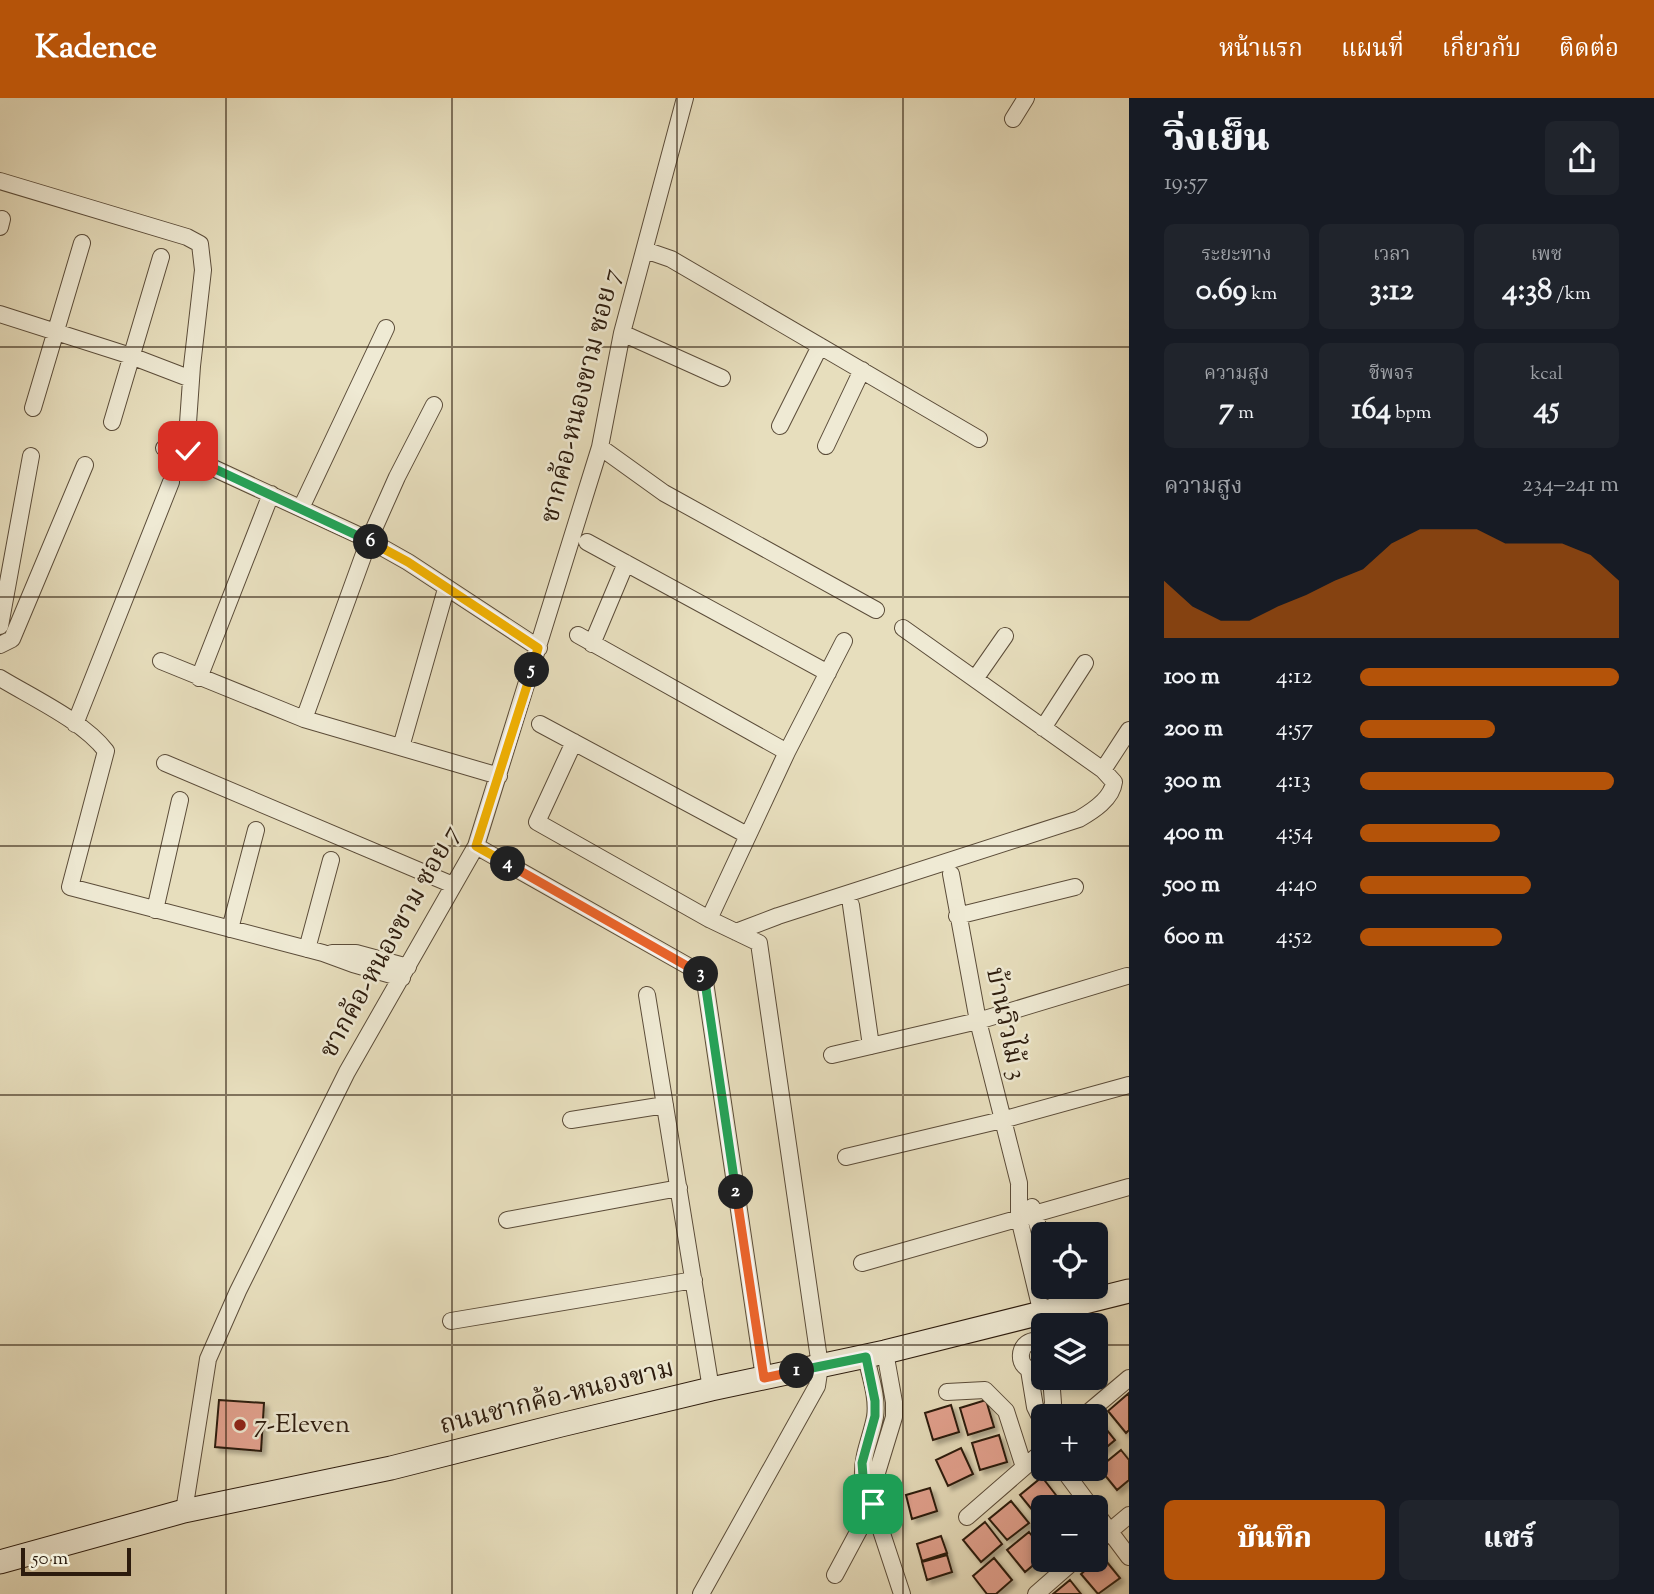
<!DOCTYPE html>
<html lang="th">
<head>
<meta charset="utf-8">
<style>
  body { margin:0; font-family:"Sorts Mill Goudy","Noto Serif Thai",serif; background:#20242c; color:#f1f3f6; height:100vh; display:flex; flex-direction:column; font-size:26px; white-space:nowrap }
  * { box-sizing:border-box; margin:0 }
  p { font-size:23px; color:#9ea1a6 }
  .icon { flex:none; width:38px; height:38px; fill:none; stroke:currentColor; stroke-width:2; stroke-linecap:round; stroke-linejoin:round }
  .map { position:relative; flex:1; overflow:hidden }
  .panel { display:flex; flex-direction:column; background:#171b24; width:525px }
  .panel>* { flex:none }
  .controls { position:absolute; left:1031px; top:1124px; display:grid; gap:14px }
  .controls a { display:grid; place-items:center; width:77px; height:77px; border-radius:10px; background:#171b24; box-shadow:0 4px 10px #0003; font-size:35px }
  .scale { position:absolute; left:21px; bottom:18px; width:110px; box-sizing:border-box; padding-left:7px; border:4px solid #2c1b0d; border-top:0; font-size:19px; line-height:24px; white-space:nowrap; color:#2c1b0d; -webkit-text-stroke:5px #efead4; paint-order:stroke }
  .pin { position:absolute; display:grid; place-items:center; width:60px; height:60px; color:#fff; margin:-30px; border-radius:14px; box-shadow:0 4px 10px #0006 }
  .km { position:absolute; width:35px; height:35px; margin:-18px; border-radius:50%; background:#222; color:#fff; font-size:19px; line-height:35px; text-align:center }
  .round { display:grid; place-items:center; flex:none; width:74px; height:74px; border-radius:10px; background:#20242c }
  .head { display:flex; align-items:center; justify-content:space-between; height:119px; padding:0 35px }
  h1 { font-size:38px; font-weight:800; line-height:52px }
  .figures { display:grid; grid-template-columns:repeat(3,1fr); gap:10px; height:119px; padding:7px 35px }
  .figures div { display:grid; align-content:center; border-radius:10px; background:#20242c; text-align:center }
  .figures b { font-size:30px; font-weight:800 }
  .figures small { font-size:19px; font-weight:400 }
  .figures p { font-size:19px }
  .chart { height:196px; padding:14px 35px }
  .chart p { display:flex; justify-content:space-between }
  .chart svg { width:100%; height:126px; margin-top:7px; fill:#b45309; opacity:.7 }
  .button { display:flex; gap:14px; margin-top:auto; padding:14px 35px }
  .button a { flex:1; height:80px; border-radius:10px; background:#b45309; color:#fff; font-size:28px; font-weight:800; line-height:80px; text-align:center }
  .button a+a { background:#20242c; color:#f1f3f6 }
  ul { padding:0 35px; list-style:none; font-size:23px }
  li { display:grid; grid-template-columns:112px 84px 1fr; align-items:center; height:52px }
  li i { height:18px; border-radius:9px; background:#b45309 }
  header { display:flex; align-items:center; gap:42px; box-sizing:border-box; height:98px; padding:0 35px; background:#b45309; color:#fff }
  header strong { font-size:33px }
  nav { display:flex; gap:38px; margin-inline-start:auto; font-size:24px }
  main { display:flex; flex:1; min-height:0 }
  .map>svg:first-child { display:block }
  .building { fill:#e3a28f; stroke:#2c1b0d; stroke-width:2; filter:url(#shadow) }
  .lines { fill:none; stroke-linecap:round; stroke-linejoin:round }
  .street-casing { stroke:#5b4c39; stroke-width:18 }
  .secondary-casing { stroke:#2c1b0d; stroke-width:25 }
  .street { stroke:#efead4; stroke-width:16 }
  .secondary { stroke:#efead4; stroke-width:23 }
  .split-1-casing { stroke:#fff; stroke-width:14 }
  .split-2-casing { stroke:#fff; stroke-width:14 }
  .split-3-casing { stroke:#fff; stroke-width:14 }
  .split-4-casing { stroke:#fff; stroke-width:14 }
  .split-5-casing { stroke:#fff; stroke-width:14 }
  .split-6-casing { stroke:#fff; stroke-width:14 }
  .split-7-casing { stroke:#fff; stroke-width:14 }
  .split-1 { stroke:#22a559; stroke-width:9 }
  .split-2 { stroke:#f0652b; stroke-width:9 }
  .split-3 { stroke:#22a559; stroke-width:9 }
  .split-4 { stroke:#f0652b; stroke-width:9 }
  .split-5 { stroke:#f5b400; stroke-width:9 }
  .split-6 { stroke:#f5b400; stroke-width:9 }
  .split-7 { stroke:#22a559; stroke-width:9 }
  .grid { fill:none; stroke:#2c1b0d; stroke-width:2; stroke-opacity:0.55 }
  .poi-dot { fill:#8f2418; stroke:#efead4; stroke-width:2.5 }
  .labels { text-anchor:middle; dominant-baseline:central; stroke-width:5; stroke-linejoin:round; paint-order:stroke }
  .street-label { font-size:26px; fill:#2c1b0d; stroke:#efead4 }
  .poi-label { font-size:26px; fill:#2c1b0d; stroke:#efead4; text-anchor:start }
</style>
</head>
<body>
<header>
<strong>Kadence</strong>
<nav><a>หน้าแรก</a><a>แผนที่</a><a>เกี่ยวกับ</a><a>ติดต่อ</a></nav>
</header>
<main>
<div class="map">
<svg width="1129" height="1496" viewBox="0 0 1129 1496">
  <defs>
    <filter id="shadow"><feDropShadow dx="4" dy="4" stdDeviation="2" flood-color="#0004"/></filter>
  </defs>
  <rect width="100%" height="100%" fill="#e7debd"/>
  <filter id="stains"><feTurbulence type="fractalNoise" baseFrequency=".00286" numOctaves="4"/><feColorMatrix values="0 0 0 0 .2 0 0 0 0 .09 0 0 0 0 .02 0 0 0 .5 -.17"/></filter>
  <radialGradient id="worn" r=".72"><stop offset=".6" stop-color="#630" stop-opacity="0"/><stop offset="1" stop-color="#630" stop-opacity=".3"/></radialGradient>
  <path class="building" d="M 1129,1295 L 1129,1332 L 1126,1335 L 1108,1313 Z
    M 219,1302 L 264,1305 L 261,1353 L 215,1349 Z
    M 986,1302 L 994,1329 L 968,1337 L 960,1310 Z
    M 951,1307 L 959,1334 L 933,1342 L 925,1315 Z
    M 1098,1321 L 1115,1342 L 1096,1358 L 1096,1323 Z
    M 999,1337 L 1007,1364 L 980,1372 L 972,1345 Z
    M 961,1350 L 973,1376 L 948,1388 L 936,1362 Z
    M 1121,1352 L 1129,1362 L 1129,1382 L 1117,1392 L 1099,1370 Z
    M 1042,1379 L 1059,1401 L 1050,1409 L 1043,1409 L 1043,1415 L 1038,1419 L 1020,1397 Z
    M 930,1390 L 937,1413 L 912,1421 L 906,1397 Z
    M 1011,1403 L 1029,1425 L 1007,1442 L 989,1421 Z
    M 985,1424 L 1002,1446 L 981,1464 L 963,1442 Z
    M 1029,1434 L 1043,1452 L 1043,1459 L 1025,1474 L 1007,1452 Z
    M 941,1438 L 947,1455 L 922,1463 L 917,1446 Z
    M 947,1457 L 952,1474 L 927,1482 L 922,1464 Z
    M 1102,1458 L 1120,1480 L 1098,1496 L 1081,1476 Z
    M 994,1460 L 1012,1482 L 996,1496 L 987,1496 L 973,1478 Z
    M 1070,1482 L 1081,1496 L 1053,1496 Z"/>
  <g class="lines">
    <g class="street-casing">
      <path id="street" d="M 1013,21 L 1026,0
        M 0,83 L 187,139 L 200,146 L 203,172 L 192,268 L 187,339 L 188,353 L 196,362 L 369,442 L 408,464 L 539,550
        M 0,129 L 2,121
        M 645,152 L 671,161 L 979,341
        M 0,216 L 131,258 L 191,281
        M 622,235 L 722,280
        M 33,310 L 82,145
        M 112,324 L 161,159
        M 780,328 L 820,248
        M 826,348 L 862,272
        M 600,349 L 664,395 L 876,512
        M 164,350 L 188,352
        M 301,410 L 386,230
        M 587,444 L 828,575
        M 0,528 L 31,358
        M 578,537 L 787,654
        M 592,546 L 626,465
        M 0,547 L 12,541 L 85,367
        M 161,563 L 304,621 L 499,678
        M 0,580 C 33,600 83,623 106,653 L 70,789 L 323,855 L 353,866 L 402,880
        M 199,580 L 271,396
        M 975,581 L 1005,538
        M 304,621 L 369,442 L 397,379 L 434,307
        M 75,626 L 171,384
        M 540,626 L 747,737
        M 1043,630 L 1085,565
        M 574,644 L 537,724 L 709,821 L 759,845 L 820,1268 L 817,1288 L 701,1496
        M 401,649 L 446,491
        M 165,665 L 453,787
        M 1103,672 L 1129,632
        M 476,748 L 704,877 L 764,1280
        M 951,776 L 978,923 L 1019,1085 L 1019,1120 L 1042,1216
        M 851,807 L 871,948
        M 155,812 L 180,702
        M 957,818 L 1075,789
        M 709,821 L 787,654 L 844,543
        M 230,831 L 256,732
        M 736,834 L 778,818 L 1079,721 C 1093,713 1112,701 1114,684 L 1103,672 L 903,530
        M 307,851 L 331,762
        M 332,855 L 356,855 L 408,869
        M 647,897 L 711,1291
        M 832,957 L 978,923 L 1127,878
        M 571,1022 L 665,1007
        M 846,1059 L 1002,1022 L 1129,987
        M 1032,1109 L 1043,1144
        M 507,1122 L 679,1090
        M 862,1165 L 1129,1089
        M 1054,1188 L 1060,1212
        M 451,1223 L 694,1182
        M 1043,1244 C 1015,1235 1012,1279 1043,1272
        M 866,1259 C 870,1278 878,1300 875,1319 C 871,1340 862,1357 863,1378 L 902,1496
        M 1029,1272 L 1035,1309 L 1043,1325
        M 947,1294 L 985,1292 L 1006,1313 L 1024,1369
        M 1050,1318 L 1053,1305 L 1051,1279
        M 1084,1318 L 1129,1280
        M 1062,1370 L 1091,1409
        M 184,1413 L 208,1261 L 238,1193 L 347,974 L 476,748 L 600,349 L 622,235 L 685,0
        M 1096,1415 L 1129,1459
        M 967,1419 L 1043,1353
        M 1096,1445 L 1129,1417
        M 835,1477 L 873,1406 L 876,1378 L 894,1319 L 894,1304 L 885,1254
        M 1036,1496 L 1076,1461"/>
    </g>
    <g class="secondary-casing">
      <path id="secondary" d="M 0,1464 L 184,1413 L 391,1370 L 561,1327 L 711,1291 L 885,1254 L 1129,1193"/>
    </g>
    <use href="#street" class="street"/>
    <use href="#secondary" class="secondary"/>
  </g>
  <g class="lines">
    <g class="split-1-casing">
      <path id="split-1" d="M 797,1273 L 866,1259 L 875,1303 L 875,1318 L 862,1365 L 863,1378 L 873,1406"/>
    </g>
    <g class="split-2-casing">
      <path id="split-2" d="M 736,1094 L 764,1280 L 797,1273"/>
    </g>
    <g class="split-3-casing">
      <path id="split-3" d="M 701,876 L 704,877 L 736,1094"/>
    </g>
    <g class="split-4-casing">
      <path id="split-4" d="M 508,766 L 701,876"/>
    </g>
    <g class="split-5-casing">
      <path id="split-5" d="M 508,766 L 476,748 L 532,572"/>
    </g>
    <g class="split-6-casing">
      <path id="split-6" d="M 371,444 L 408,464 L 538,550 L 532,572"/>
    </g>
    <g class="split-7-casing">
      <path id="split-7" d="M 188,353 L 196,362 L 371,444"/>
    </g>
    <use href="#split-1" class="split-1"/>
    <use href="#split-2" class="split-2"/>
    <use href="#split-3" class="split-3"/>
    <use href="#split-4" class="split-4"/>
    <use href="#split-5" class="split-5"/>
    <use href="#split-6" class="split-6"/>
    <use href="#split-7" class="split-7"/>
  </g>
  <path class="grid" d="M 226,0 L 226,1496M 452,0 L 452,1496M 677,0 L 677,1496M 903,0 L 903,1496M 0,249 L 1129,249M 0,499 L 1129,499M 0,748 L 1129,748M 0,997 L 1129,997M 0,1247 L 1043,1247M 1096,1247 L 1129,1247"/>
  <circle class="poi-dot" cx="240" cy="1327" r="7"/>
  <g class="labels">
    <g class="street-label">
      <text transform="translate(582 298) rotate(-76)">ชากค้อ-หนองขาม ซอย 7</text>
      <text transform="translate(391 844) rotate(-61)">ชากค้อ-หนองขาม ซอย 7</text>
      <text transform="translate(1005 926) rotate(78)">บ้านวิวไม้ 3</text>
      <text transform="translate(557 1300) rotate(-14)">ถนนชากค้อ-หนองขาม</text>
    </g>
    <g class="poi-label">
      <text x="254" y="1327">7-Eleven</text>
    </g>
  </g>
  <rect width="100%" height="100%" filter="url(#stains)"/>
  <rect width="100%" height="100%" fill="url(#worn)"/>
</svg>
<div class="controls">
<a><svg class="icon" aria-label="locate" viewBox="0 0 24 24"><circle cx="12" cy="12" r="6"/><path d="M12 2v4M12 18v4M2 12h4M18 12h4"/></svg></a>
<a><svg class="icon" aria-label="layers" viewBox="0 0 24 24"><path d="M12 4l9 5-9 5-9-5zM3 14l9 5 9-5"/></svg></a>
<a>+</a>
<a>−</a>
</div>
<div class="scale">50 m</div>
<div class="pin" style="left:873px;top:1406px;background:#1e9e55"><svg class="icon" aria-label="arrive" viewBox="0 0 24 24"><path d="M6 21V4h12l-3 4 3 4H6"/></svg></div>
<div class="pin" style="left:188px;top:353px;background:#d93025"><svg class="icon" aria-label="check" viewBox="0 0 24 24"><path d="M5 12l5 5 9-10"/></svg></div>
<b class="km" style="left:797px;top:1273px">1</b>
<b class="km" style="left:736px;top:1094px">2</b>
<b class="km" style="left:701px;top:876px">3</b>
<b class="km" style="left:508px;top:766px">4</b>
<b class="km" style="left:532px;top:572px">5</b>
<b class="km" style="left:371px;top:444px">6</b>
</div>
<section class="panel">
<div class="head"><div><h1>วิ่งเย็น</h1><p>19:57</p></div><a class="round"><svg class="icon" aria-label="share" viewBox="0 0 24 24"><path d="M12 15V3M7 8l5-5 5 5M5 13v7h14v-7"/></svg></a></div>
<div class="figures">
<div><p>ระยะทาง</p><b>0.69<small> km</small></b></div>
<div><p>เวลา</p><b>3:12</b></div>
<div><p>เพซ</p><b>4:38<small> /km</small></b></div>
</div>
<div class="figures">
<div><p>ความสูง</p><b>7<small> m</small></b></div>
<div><p>ชีพจร</p><b>164<small> bpm</small></b></div>
<div><p>kcal</p><b>45</b></div>
</div>
<div class="chart"><p><span>ความสูง</span>234–241 m</p>
<svg viewBox="0 0 160 44" preserveAspectRatio="none"><path d="M0 44V24L10 33L20 38L30 38L40 33L50 29L60 24L70 20L80 11L90 6L100 6L110 6L120 11L130 11L140 11L150 15L160 24V44z"/></svg>
</div>
<ul>
<li><b>100 m</b>4:12<i style="width:100%"></i></li>
<li><b>200 m</b>4:57<i style="width:52%"></i></li>
<li><b>300 m</b>4:13<i style="width:98%"></i></li>
<li><b>400 m</b>4:54<i style="width:54%"></i></li>
<li><b>500 m</b>4:40<i style="width:66%"></i></li>
<li><b>600 m</b>4:52<i style="width:55%"></i></li>
</ul>
<div class="button"><a>บันทึก</a><a>แชร์</a></div>
</section>
</main>
</body>
</html>
